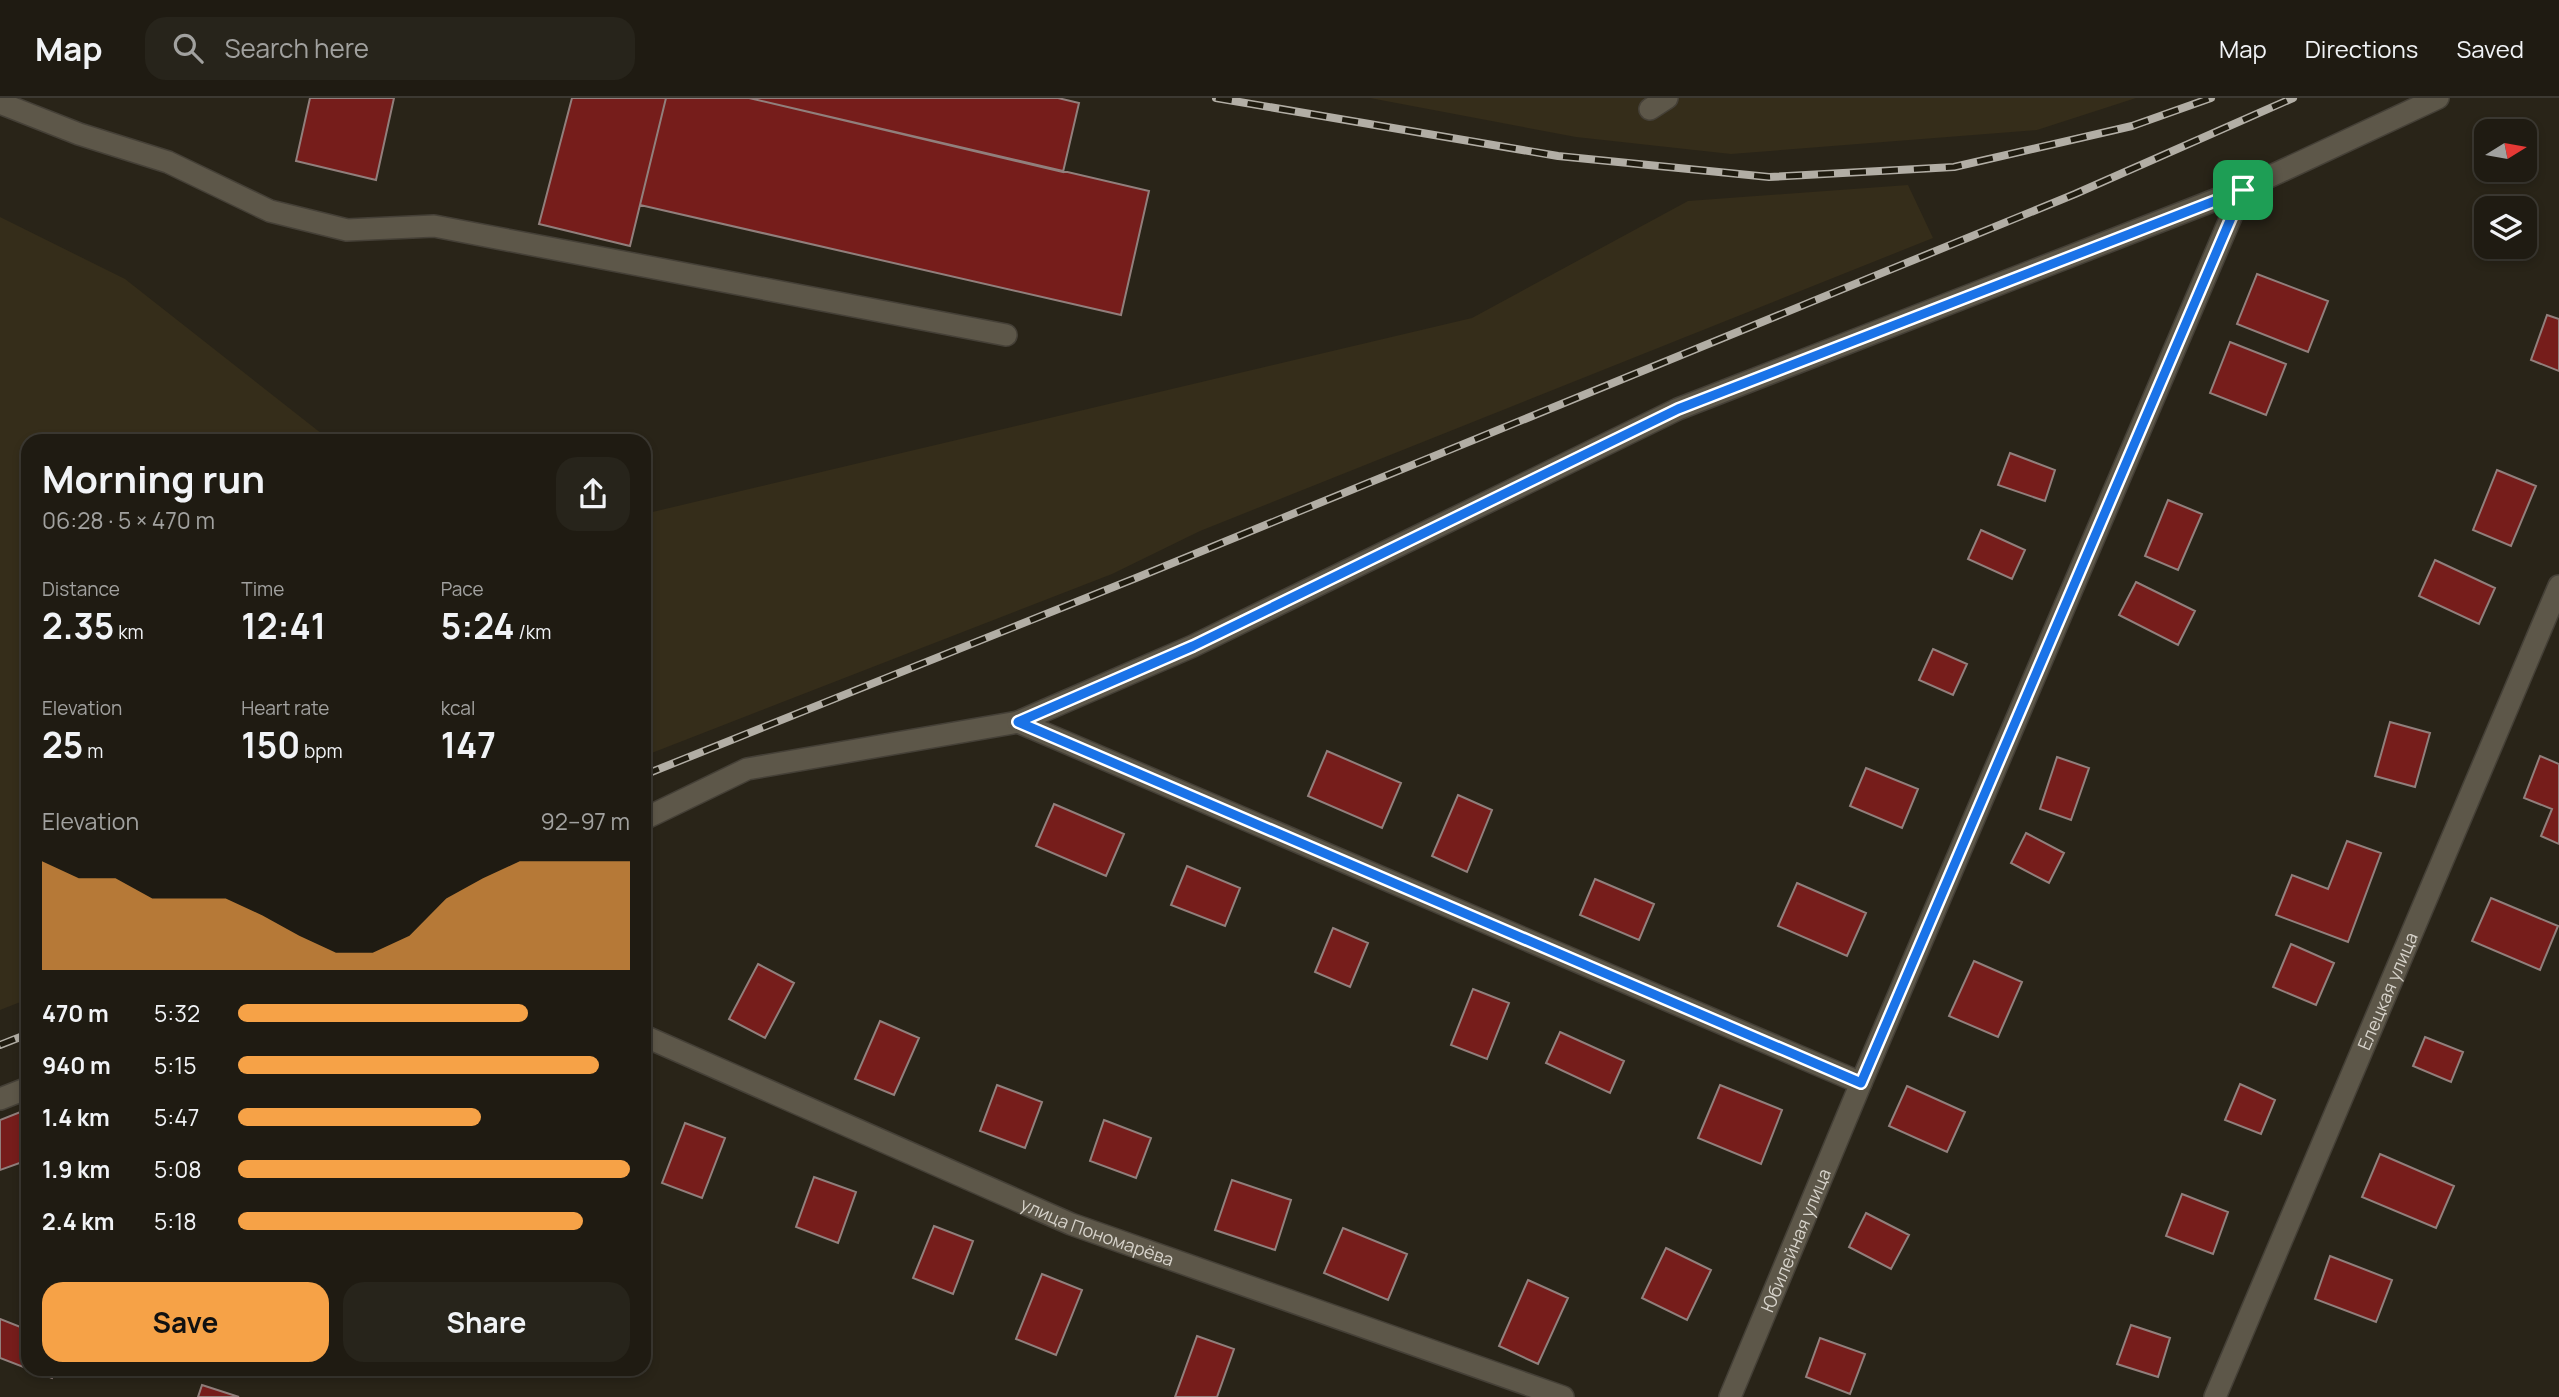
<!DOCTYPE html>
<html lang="en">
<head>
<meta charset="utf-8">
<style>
  body { margin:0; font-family:Manrope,sans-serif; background:#27241b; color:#f1f3f6; height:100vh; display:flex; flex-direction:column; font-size:26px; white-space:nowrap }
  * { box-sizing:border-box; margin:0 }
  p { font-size:23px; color:#a1a19f }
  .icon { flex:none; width:38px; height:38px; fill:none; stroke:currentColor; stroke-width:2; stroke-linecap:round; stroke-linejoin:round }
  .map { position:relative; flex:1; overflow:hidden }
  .details { position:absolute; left:21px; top:336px; width:630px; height:942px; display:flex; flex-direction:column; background:#1f1b12; border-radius:21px; box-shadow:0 4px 10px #0003,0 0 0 2px #3c3932 }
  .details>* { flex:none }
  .needle { width:46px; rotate:79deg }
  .buttons { position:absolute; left:2474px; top:21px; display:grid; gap:14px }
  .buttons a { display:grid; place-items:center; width:63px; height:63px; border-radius:14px; background:#1f1b12; box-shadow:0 4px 10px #0003,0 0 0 2px #3c3932; font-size:35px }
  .pin { position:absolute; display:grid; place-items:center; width:60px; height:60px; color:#fff; margin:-30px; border-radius:14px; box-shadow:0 4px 10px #0006 }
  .round { display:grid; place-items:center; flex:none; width:74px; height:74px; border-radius:21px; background:#27241b }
  .head { display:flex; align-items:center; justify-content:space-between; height:119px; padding:0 21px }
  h1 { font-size:38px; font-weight:700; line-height:52px }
  .metrics { display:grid; grid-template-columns:repeat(3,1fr); gap:10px; height:119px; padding:7px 21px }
  .metrics div { display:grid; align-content:center }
  .metrics b { font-size:35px; font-weight:700 }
  .metrics small { font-size:19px; font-weight:400 }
  .metrics p { font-size:19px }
  .chart { height:196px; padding:14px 21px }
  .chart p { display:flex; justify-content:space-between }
  .chart svg { width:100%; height:126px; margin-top:7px; fill:#f6a247; opacity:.7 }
  .primary-button { display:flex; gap:14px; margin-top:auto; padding:14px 21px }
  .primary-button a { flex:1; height:80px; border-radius:21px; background:#f6a247; color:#111; font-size:28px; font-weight:700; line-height:80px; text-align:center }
  .primary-button a+a { background:#27241b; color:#f1f3f6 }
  ul { padding:0 21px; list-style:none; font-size:23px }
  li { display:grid; grid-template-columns:112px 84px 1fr; align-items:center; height:52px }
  li i { height:18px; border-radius:9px; background:#f6a247 }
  header { display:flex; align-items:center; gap:42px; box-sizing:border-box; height:98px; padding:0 35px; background:#1f1b12; border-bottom:2px solid #3c3932 }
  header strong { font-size:33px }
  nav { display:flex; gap:38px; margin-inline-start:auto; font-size:24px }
  .search { width:490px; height:63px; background:#27241b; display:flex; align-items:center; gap:18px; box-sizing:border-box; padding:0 24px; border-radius:21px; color:#a1a19f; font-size:26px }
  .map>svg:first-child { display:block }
  .built { fill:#352d1a }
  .building { fill:#761d1b; stroke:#917f7c; stroke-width:2 }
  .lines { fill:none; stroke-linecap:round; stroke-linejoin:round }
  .service-casing { stroke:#454037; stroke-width:24 }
  .minor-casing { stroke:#454037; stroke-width:24 }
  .service { stroke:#5d5749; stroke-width:21 }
  .minor { stroke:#5d5749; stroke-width:21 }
  .rail-casing { stroke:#b2aea5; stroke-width:8 }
  .rail { stroke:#1f1b0f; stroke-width:5; stroke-dasharray:16; stroke-linecap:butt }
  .route-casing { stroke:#fff; stroke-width:14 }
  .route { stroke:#1a73e8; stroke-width:9 }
  .labels { text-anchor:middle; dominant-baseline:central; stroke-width:5; stroke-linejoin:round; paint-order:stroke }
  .street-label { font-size:18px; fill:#d6d2ca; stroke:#1f1b0f }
</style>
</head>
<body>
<header>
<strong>Map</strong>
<div class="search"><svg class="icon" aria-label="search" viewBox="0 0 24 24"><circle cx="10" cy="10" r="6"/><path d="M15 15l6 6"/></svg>Search here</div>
<nav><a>Map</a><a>Directions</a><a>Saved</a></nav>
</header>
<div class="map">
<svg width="2559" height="1299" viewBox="0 0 2559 1299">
  <rect width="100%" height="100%" fill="#292418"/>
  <path class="built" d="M 1370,0 L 2136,0 L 2037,32 L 1731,56 L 1576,39 Z
    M 1908,87 L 1933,140 L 1200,433 L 1112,476 L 644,658 L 644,416 L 1472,220 L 1688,103 Z
    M 0,119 L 125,181 L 331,343 L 28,343 L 28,901 L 0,912 Z"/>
  <path class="building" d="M 310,0 L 394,0 L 376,82 L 296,63 Z
    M 572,0 L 666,0 L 630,148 L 539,126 Z
    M 666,0 L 749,0 L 1149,93 L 1121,217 L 640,107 Z
    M 749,0 L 1058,0 L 1079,5 L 1063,74 Z
    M 2257,176 L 2328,203 L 2308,254 L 2237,226 Z
    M 2547,217 L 2559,221 L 2559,273 L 2531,262 Z
    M 2230,244 L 2286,266 L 2266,317 L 2210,295 Z
    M 2010,355 L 2055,372 L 2045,403 L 1998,387 Z
    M 2497,372 L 2536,388 L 2511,448 L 2473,432 Z
    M 2168,402 L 2202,416 L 2178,472 L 2145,458 Z
    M 1981,432 L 2025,452 L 2012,481 L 1968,461 Z
    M 2435,462 L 2495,490 L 2479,526 L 2419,498 Z
    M 2136,484 L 2195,513 L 2178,547 L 2119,517 Z
    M 1933,551 L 1967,566 L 1953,597 L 1919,582 Z
    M 2390,624 L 2430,635 L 2415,689 L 2375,678 Z
    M 1327,653 L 1401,685 L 1382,730 L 1308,698 Z
    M 2540,658 L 2559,666 L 2559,746 L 2541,738 L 2552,711 L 2524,700 Z
    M 2057,659 L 2089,670 L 2071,722 L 2040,711 Z
    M 1866,670 L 1918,691 L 1902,730 L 1850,708 Z
    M 1458,697 L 1492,712 L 1467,774 L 1432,758 Z
    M 1054,706 L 1124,736 L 1106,778 L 1036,748 Z
    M 2026,735 L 2064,755 L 2049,785 L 2011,765 Z
    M 2347,743 L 2381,755 L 2348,844 L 2276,817 L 2292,777 L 2328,791 Z
    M 1187,768 L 1240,790 L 1225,828 L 1171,807 Z
    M 1595,781 L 1654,806 L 1639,842 L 1580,817 Z
    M 1797,785 L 1866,815 L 1847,858 L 1778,828 Z
    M 2491,800 L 2558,828 L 2540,872 L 2472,843 Z
    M 1333,830 L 1368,845 L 1350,889 L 1315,874 Z
    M 2291,846 L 2334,865 L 2316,907 L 2273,889 Z
    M 1974,863 L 2022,884 L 1998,939 L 1949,918 Z
    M 758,866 L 794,885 L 765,940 L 729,921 Z
    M 1473,891 L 1509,905 L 1487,961 L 1451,947 Z
    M 880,923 L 919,940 L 894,997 L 855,981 Z
    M 1560,934 L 1624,963 L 1610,995 L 1546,965 Z
    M 2425,939 L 2463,954 L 2451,984 L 2413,968 Z
    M 2240,986 L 2275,1002 L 2261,1036 L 2225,1022 Z
    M 997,987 L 1042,1004 L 1025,1050 L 980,1033 Z
    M 1720,987 L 1782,1012 L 1761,1066 L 1698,1040 Z
    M 1907,988 L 1965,1014 L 1947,1054 L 1889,1028 Z
    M 28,1011 L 28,1062 L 0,1072 L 0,1022 Z
    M 1104,1022 L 1151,1040 L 1136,1080 L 1090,1063 Z
    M 685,1025 L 725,1040 L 702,1100 L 662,1085 Z
    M 2380,1056 L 2454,1088 L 2436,1130 L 2362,1099 Z
    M 814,1079 L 856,1094 L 838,1145 L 796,1129 Z
    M 1232,1082 L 1291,1102 L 1275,1152 L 1215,1132 Z
    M 2182,1096 L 2228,1114 L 2213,1156 L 2166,1138 Z
    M 1866,1115 L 1909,1137 L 1891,1171 L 1849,1149 Z
    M 934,1128 L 973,1143 L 953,1196 L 913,1180 Z
    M 1343,1130 L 1407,1156 L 1388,1202 L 1324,1175 Z
    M 1666,1150 L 1711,1172 L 1687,1222 L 1642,1200 Z
    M 2330,1158 L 2392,1182 L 2376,1224 L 2315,1201 Z
    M 1042,1176 L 1082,1192 L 1056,1257 L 1016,1241 Z
    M 1528,1182 L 1568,1200 L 1538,1266 L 1499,1248 Z
    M 0,1221 L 28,1232 L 28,1270 L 56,1270 L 52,1280 L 0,1260 Z
    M 2131,1227 L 2170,1240 L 2158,1279 L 2117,1266 Z
    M 1197,1238 L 1234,1251 L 1217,1299 L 1175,1299 Z
    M 1820,1240 L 1865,1256 L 1850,1296 L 1806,1279 Z
    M 202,1287 L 239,1299 L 198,1299 Z"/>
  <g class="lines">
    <g class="service-casing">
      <path id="service" d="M 0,5 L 79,36 L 168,64 L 270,113 L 347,132 L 434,128 L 1006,237
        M 1650,11 L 1667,0
        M 644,721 L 747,671 L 1018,624 L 1193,548 L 1678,311 L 2243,91
        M 0,1001 L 28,990"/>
    </g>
    <g class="minor-casing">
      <g id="minor">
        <path d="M 1018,624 L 1861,985"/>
        <path id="s1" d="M 644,938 L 1071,1126 L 1563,1299"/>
        <path id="s2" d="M 1730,1299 L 1861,985 L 2243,91 L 2438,0"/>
        <path id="s3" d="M 2215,1299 L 2559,488"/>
      </g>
    </g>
    <use href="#service" class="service"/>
    <use href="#minor" class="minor"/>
    <g class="rail-casing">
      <path id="rail" d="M 1216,0 L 1558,58 L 1769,79 L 1954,69 L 2132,28 L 2211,0
        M 644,677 L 1136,480 L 2075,96 L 2293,0
        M 0,947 L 28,936"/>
    </g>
    <use href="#rail" class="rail"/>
  </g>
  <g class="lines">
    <g class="route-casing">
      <path id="route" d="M 2243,92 L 1861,985 L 1018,624 L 1193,548 L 1678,311 Z"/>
    </g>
    <use href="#route" class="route"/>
  </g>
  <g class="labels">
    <g class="street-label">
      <text stroke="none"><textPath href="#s3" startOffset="441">Елецкая улица</textPath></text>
      <text stroke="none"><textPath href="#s1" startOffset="494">улица Пономарёва</textPath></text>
      <text stroke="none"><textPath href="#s2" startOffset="170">Юбилейная улица</textPath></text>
    </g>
  </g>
</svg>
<div class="buttons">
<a><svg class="needle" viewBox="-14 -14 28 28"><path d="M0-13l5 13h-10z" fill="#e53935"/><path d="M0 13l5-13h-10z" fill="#a1a19f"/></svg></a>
<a><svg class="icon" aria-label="layers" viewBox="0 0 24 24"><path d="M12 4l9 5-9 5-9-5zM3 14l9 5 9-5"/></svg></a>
</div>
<div class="pin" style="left:2243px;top:92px;background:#1e9e55"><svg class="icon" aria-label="arrive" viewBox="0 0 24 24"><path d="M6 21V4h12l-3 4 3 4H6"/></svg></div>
<section class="details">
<div class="head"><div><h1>Morning run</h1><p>06:28 · 5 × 470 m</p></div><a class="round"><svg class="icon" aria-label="share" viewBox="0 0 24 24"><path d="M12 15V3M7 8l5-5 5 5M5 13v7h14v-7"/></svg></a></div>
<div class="metrics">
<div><p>Distance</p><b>2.35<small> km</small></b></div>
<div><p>Time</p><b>12:41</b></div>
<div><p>Pace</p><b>5:24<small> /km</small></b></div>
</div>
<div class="metrics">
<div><p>Elevation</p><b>25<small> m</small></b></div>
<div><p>Heart rate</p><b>150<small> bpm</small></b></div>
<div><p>kcal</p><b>147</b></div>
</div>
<div class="chart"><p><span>Elevation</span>92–97 m</p>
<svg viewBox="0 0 160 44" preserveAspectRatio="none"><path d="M0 44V6L10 12L20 12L30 19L40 19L50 19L60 25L70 32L80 38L90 38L100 32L110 19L120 12L130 6L140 6L150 6L160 6V44z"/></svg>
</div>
<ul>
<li><b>470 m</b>5:32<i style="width:74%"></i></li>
<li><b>940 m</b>5:15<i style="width:92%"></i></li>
<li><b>1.4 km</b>5:47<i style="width:62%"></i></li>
<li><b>1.9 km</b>5:08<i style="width:100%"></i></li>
<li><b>2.4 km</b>5:18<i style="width:88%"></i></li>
</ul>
<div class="primary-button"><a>Save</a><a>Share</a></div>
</section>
</div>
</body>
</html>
